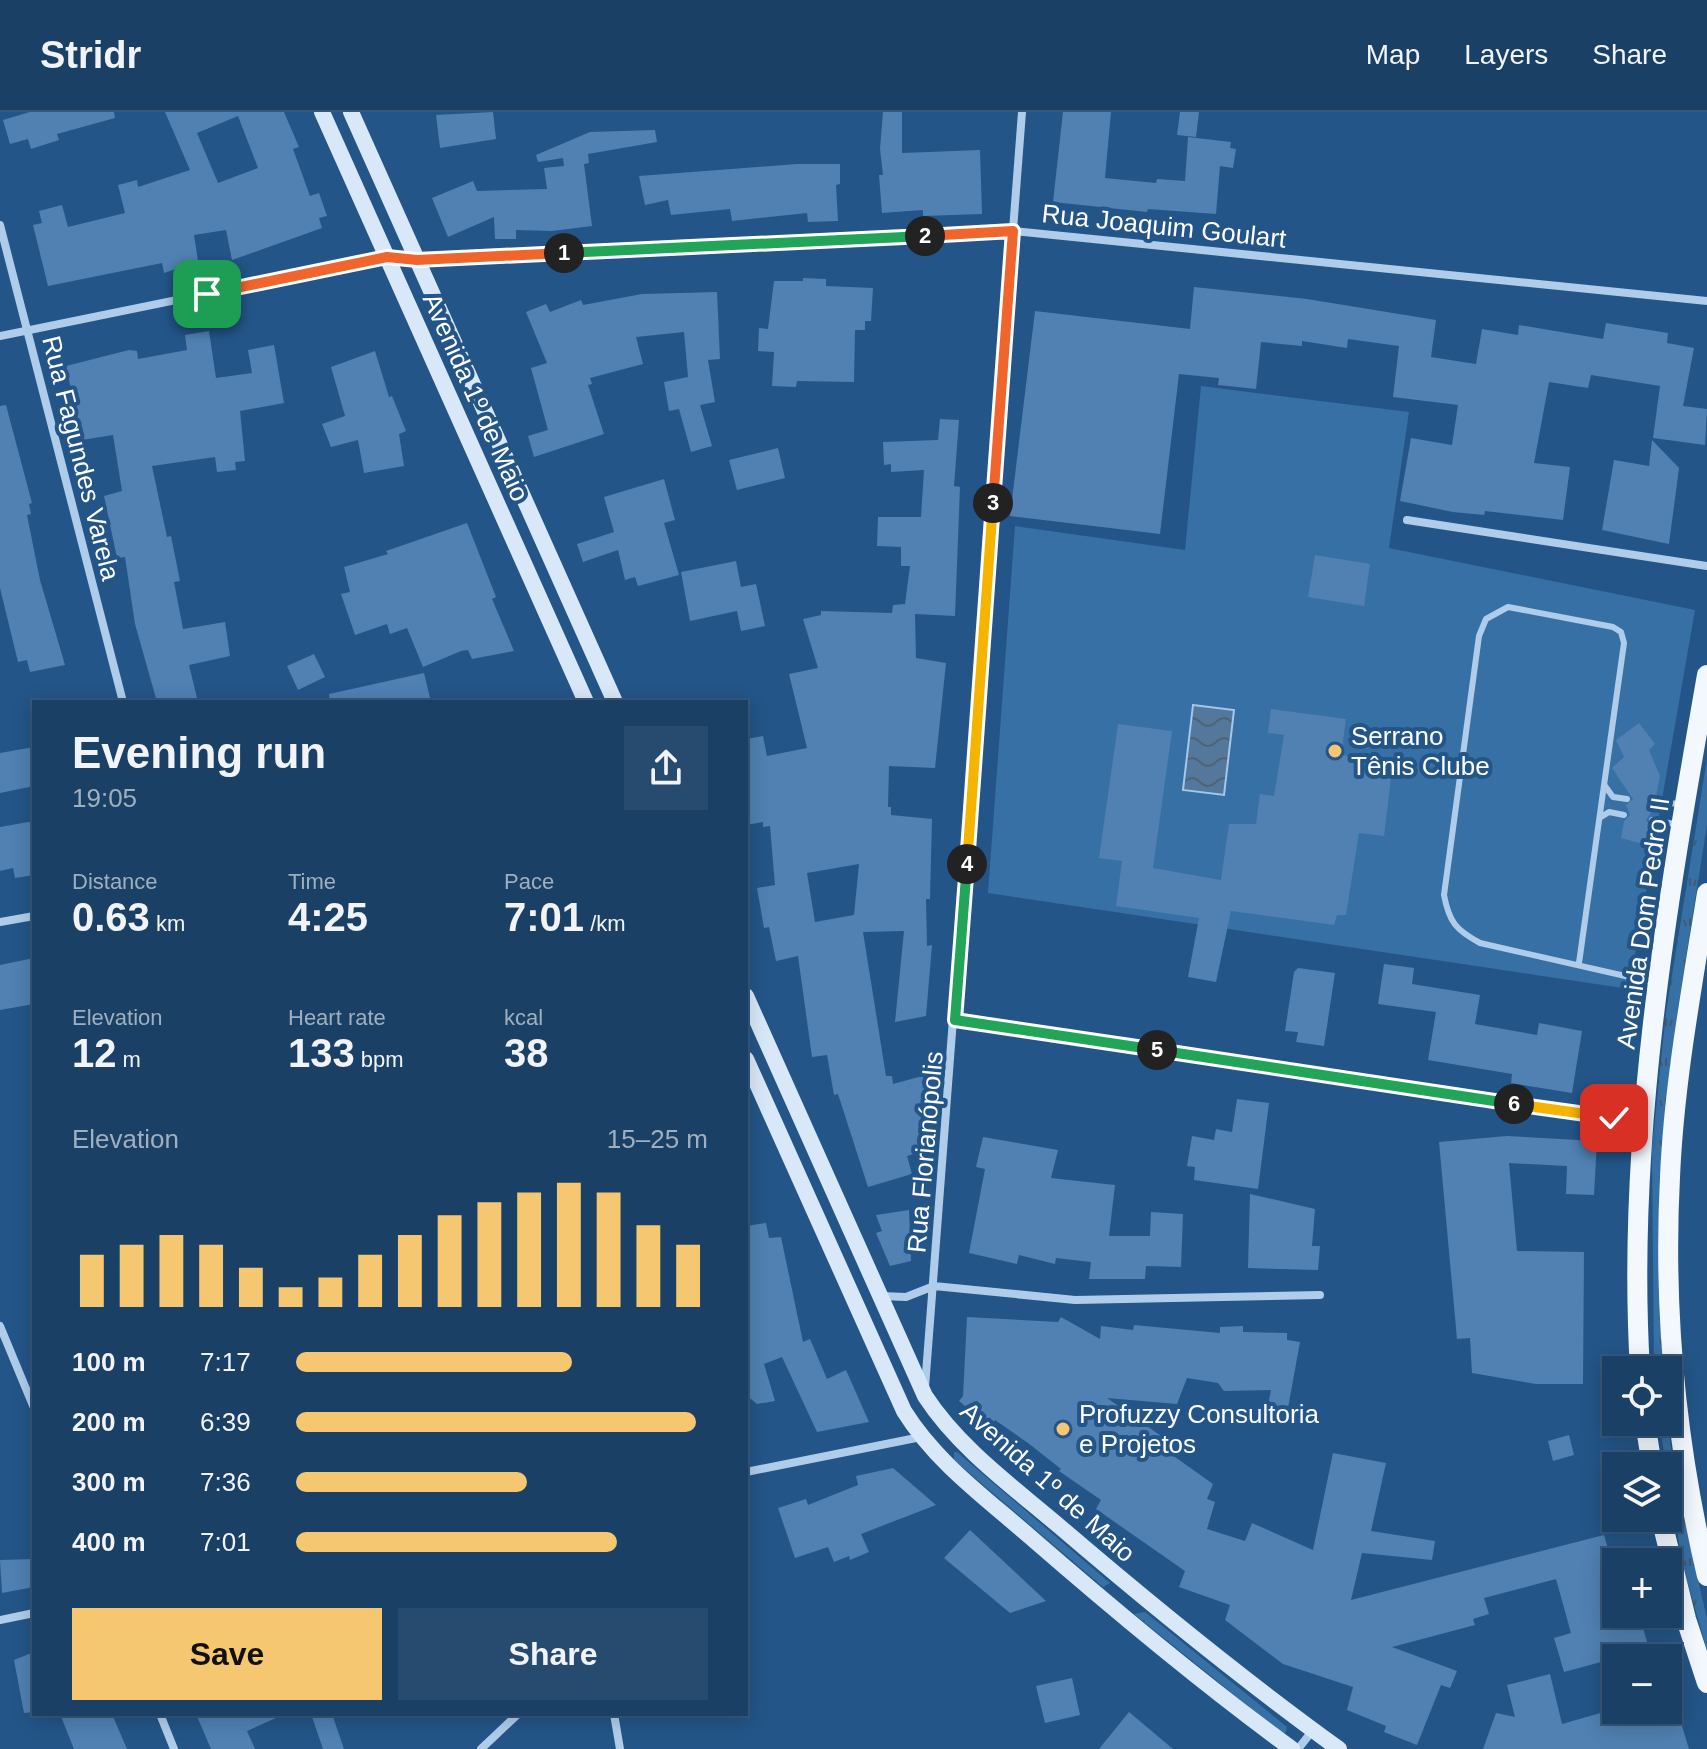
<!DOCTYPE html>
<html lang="en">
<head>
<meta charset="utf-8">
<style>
  body { margin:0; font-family:Helvetica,sans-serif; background:#274b6f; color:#f1f3f6; height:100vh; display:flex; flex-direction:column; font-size:30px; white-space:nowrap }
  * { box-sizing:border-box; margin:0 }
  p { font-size:26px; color:#9fafbf }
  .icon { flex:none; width:44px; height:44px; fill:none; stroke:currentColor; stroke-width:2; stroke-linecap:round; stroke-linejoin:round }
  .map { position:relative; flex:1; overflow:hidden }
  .details { position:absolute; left:32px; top:588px; width:716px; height:1016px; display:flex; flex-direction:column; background:#1a4066; border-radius:0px; box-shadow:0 4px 20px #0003,0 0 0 2px #38597a }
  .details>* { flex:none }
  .controls { position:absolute; left:1602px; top:1244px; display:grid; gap:16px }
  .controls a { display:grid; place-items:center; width:80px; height:80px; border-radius:0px; background:#1a4066; box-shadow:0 4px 20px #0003,0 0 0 2px #38597a; font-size:40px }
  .pin { position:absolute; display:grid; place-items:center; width:68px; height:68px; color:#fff; margin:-34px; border-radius:16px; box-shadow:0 4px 12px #0006 }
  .km { position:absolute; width:40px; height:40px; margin:-20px; border-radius:50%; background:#222; color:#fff; font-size:22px; line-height:40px; text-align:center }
  .round { display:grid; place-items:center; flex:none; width:84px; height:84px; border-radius:0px; background:#274b6f }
  .head { display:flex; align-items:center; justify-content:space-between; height:136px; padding:0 40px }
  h1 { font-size:44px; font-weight:700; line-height:60px }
  .figures { display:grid; grid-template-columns:repeat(3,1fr); gap:12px; height:136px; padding:8px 40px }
  .figures div { display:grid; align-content:center }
  .figures b { font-size:40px; font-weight:700 }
  .figures small { font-size:22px; font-weight:400 }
  .figures p { font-size:22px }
  .chart { height:224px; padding:16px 40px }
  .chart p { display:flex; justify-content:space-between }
  .chart svg { width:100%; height:144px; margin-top:8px; stroke:#f5c771; stroke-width:6 }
  .primary-button { display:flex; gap:16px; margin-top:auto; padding:16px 40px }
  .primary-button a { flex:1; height:92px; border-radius:0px; background:#f5c771; color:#111; font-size:32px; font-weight:700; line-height:92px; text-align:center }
  .primary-button a+a { background:#274b6f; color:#f1f3f6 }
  ul { padding:0 40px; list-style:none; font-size:26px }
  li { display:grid; grid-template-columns:128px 96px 1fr; align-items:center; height:60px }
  li i { height:20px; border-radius:10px; background:#f5c771 }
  header { display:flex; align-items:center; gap:48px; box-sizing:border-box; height:112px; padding:0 40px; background:#1a4066; border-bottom:2px solid #38597a }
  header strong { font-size:38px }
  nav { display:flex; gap:44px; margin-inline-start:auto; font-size:28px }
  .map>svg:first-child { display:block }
  .grass { fill:url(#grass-tufts) }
  .pitch { fill:#3770a5 }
  .water { fill:url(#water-waves); stroke:#a3c8eb; stroke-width:2 }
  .building { fill:#5081b2; fill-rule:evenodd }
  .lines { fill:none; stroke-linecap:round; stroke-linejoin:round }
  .lane { stroke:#afcdea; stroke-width:6 }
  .street { stroke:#afcdea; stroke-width:8 }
  .secondary { stroke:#d9e8f8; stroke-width:16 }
  .primary { stroke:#f2f8fe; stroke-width:20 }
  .split-1-casing { stroke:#fff; stroke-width:16 }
  .split-2-casing { stroke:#fff; stroke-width:16 }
  .split-3-casing { stroke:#fff; stroke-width:16 }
  .split-4-casing { stroke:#fff; stroke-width:16 }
  .split-5-casing { stroke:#fff; stroke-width:16 }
  .split-6-casing { stroke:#fff; stroke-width:16 }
  .split-7-casing { stroke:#fff; stroke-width:16 }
  .split-1 { stroke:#f0652b; stroke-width:10 }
  .split-2 { stroke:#22a559; stroke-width:10 }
  .split-3 { stroke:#f0652b; stroke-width:10 }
  .split-4 { stroke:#f5b400; stroke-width:10 }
  .split-5 { stroke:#22a559; stroke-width:10 }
  .split-6 { stroke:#22a559; stroke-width:10 }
  .split-7 { stroke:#f5b400; stroke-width:10 }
  .poi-dot { fill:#f5c771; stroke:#235588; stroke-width:3 }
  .labels { text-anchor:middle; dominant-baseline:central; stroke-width:8; stroke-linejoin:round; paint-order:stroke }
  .street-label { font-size:26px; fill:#fff; stroke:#235588 }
  .poi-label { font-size:26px; fill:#fff; stroke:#235588; text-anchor:start }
</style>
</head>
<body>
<header>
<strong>Stridr</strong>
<nav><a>Map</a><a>Layers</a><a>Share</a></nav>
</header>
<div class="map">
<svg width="1707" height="1637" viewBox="0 0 1707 1637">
  <defs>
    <pattern id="grass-tufts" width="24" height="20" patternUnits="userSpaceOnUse" patternTransform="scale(2)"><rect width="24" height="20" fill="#3770a5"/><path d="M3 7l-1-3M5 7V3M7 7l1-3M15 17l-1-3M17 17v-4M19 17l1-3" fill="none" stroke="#445a70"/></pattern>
    <pattern id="water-waves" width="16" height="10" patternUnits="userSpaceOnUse" patternTransform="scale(2)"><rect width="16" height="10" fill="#54789b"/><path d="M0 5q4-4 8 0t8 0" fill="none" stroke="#506274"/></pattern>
  </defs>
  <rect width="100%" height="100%" fill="#235588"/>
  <path class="grass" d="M 1707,647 L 1707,713 L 1678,896 L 1662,1039 L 1658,1141 L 1663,1258 L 1654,1258 L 1652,1036 L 1666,901 Z
    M 1659,1310 L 1668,1310 L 1674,1363 L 1707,1507 L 1707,1538 L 1683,1455 Z
    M 954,1340 L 957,1340 L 1110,1471 L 1103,1475 L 954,1348 Z
    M 1145,1500 L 1287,1615 L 1286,1620 L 1283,1622 L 1134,1502 Z"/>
  <path class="pitch" d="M 1201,274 L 1409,300 L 1389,436 L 1695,498 L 1629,877 L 988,781 L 1015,414 L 1185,438 Z"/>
  <path class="water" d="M 1193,593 L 1234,598 L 1224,683 L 1183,678 Z"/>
  <path class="building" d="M 30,0 L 114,0 L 115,6 L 57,22 L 59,28 L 31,37 L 28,27 L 10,32 L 3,8 Z
    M 165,0 L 284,0 L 299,35 L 293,37 L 310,84 L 319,81 L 327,104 L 319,106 L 322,116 L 232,148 L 226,118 L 194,123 L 198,149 L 164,161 L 162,151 L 48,174 L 33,113 L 42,111 L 39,99 L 62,93 L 68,115 L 125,101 L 118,73 L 137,68 L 138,75 L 190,58 ZM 238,4 L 258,56 L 218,71 L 197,21 Z
    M 493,0 L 496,27 L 440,36 L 436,3 Z
    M 883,0 L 902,0 L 902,41 L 980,38 L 982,102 L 923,104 L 923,98 L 882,101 L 879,63 L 883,63 L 880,37 Z
    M 1063,0 L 1111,0 L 1105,66 L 1156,71 L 1157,67 L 1185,69 L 1188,25 L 1231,30 L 1230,36 L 1236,37 L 1233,56 L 1220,54 L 1216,102 L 1148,97 L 1147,100 L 1053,90 Z
    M 1180,0 L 1199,0 L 1196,25 L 1177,23 Z
    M 655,18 L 657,30 L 588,42 L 589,51 L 584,52 L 592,114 L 552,119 L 516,118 L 516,127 L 495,127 L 494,105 L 448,125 L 432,86 L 473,69 L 477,79 L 547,77 L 544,56 L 564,54 L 563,46 L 538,50 L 536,43 L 590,20 Z
    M 797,52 L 840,52 L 840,72 L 836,73 L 838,109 L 808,110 L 807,101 L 732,109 L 730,97 L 671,103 L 668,88 L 645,93 L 639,64 Z
    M 803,166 L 826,167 L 826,174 L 873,176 L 871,209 L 865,209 L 865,218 L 855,218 L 854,270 L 797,269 L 796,275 L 772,274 L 774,240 L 758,239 L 759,216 L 768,217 L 774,169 L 803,169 Z
    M 1194,175 L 1307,187 L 1436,208 L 1431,245 L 1476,252 L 1482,217 L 1518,223 L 1519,213 L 1603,227 L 1606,211 L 1668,221 L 1667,231 L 1694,236 L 1683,294 L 1707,297 L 1705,333 L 1653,326 L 1660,274 L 1591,263 L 1588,276 L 1549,270 L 1534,351 L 1570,355 L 1563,408 L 1485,399 L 1484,403 L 1453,400 L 1400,389 L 1411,326 L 1452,333 L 1458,293 L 1393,285 L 1399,234 L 1348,227 L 1347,236 L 1302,229 L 1302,234 L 1261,230 L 1256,277 L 1218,273 L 1219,266 L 1179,262 L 1160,422 L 1010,404 L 1035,199 L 1190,217 Z
    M 717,180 L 720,247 L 708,248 L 715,290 L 700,293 L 712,334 L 691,340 L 679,297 L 669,299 L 664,270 L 688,265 L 684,220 L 636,225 L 643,252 L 590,266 L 592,272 L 588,273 L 604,322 L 534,345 L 528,324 L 548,318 L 531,256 L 547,251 L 526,200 L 546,192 L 550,200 L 581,188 L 583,193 L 642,182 Z
    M 209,219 L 216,266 L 252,261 L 248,238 L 274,233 L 284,291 L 240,299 L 245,349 L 235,350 L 236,358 L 217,360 L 215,345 L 152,354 L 167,425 L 171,424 L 180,469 L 174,470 L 183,517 L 225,510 L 230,544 L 189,553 L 198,590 L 157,590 L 135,512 L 125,445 L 117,446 L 104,384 L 122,379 L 113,323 L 82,328 L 66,254 L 129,238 L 137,239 L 138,247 L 187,238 L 185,223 Z
    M 375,239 L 389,285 L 392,284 L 406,319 L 399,322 L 404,354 L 364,361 L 358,328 L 331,335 L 322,312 L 345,304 L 331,255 Z
    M 6,293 L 32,391 L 29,392 L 31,402 L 27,403 L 40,468 L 65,553 L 30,560 L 27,548 L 18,550 L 0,476 L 0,294 Z
    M 940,307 L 959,308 L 954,374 L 960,375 L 955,504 L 915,502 L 916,546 L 946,551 L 935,656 L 889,654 L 888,695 L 891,695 L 891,703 L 932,707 L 930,787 L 926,787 L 927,834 L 932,833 L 926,904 L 895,910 L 904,819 L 863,820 L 886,964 L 892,964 L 893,972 L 926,963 L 920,1040 L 907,1044 L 912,1062 L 868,1075 L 838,982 L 834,983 L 827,943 L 812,945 L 798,844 L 776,849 L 769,815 L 764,816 L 757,776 L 775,773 L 770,714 L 763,715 L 763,710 L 746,713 L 746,627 L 763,624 L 767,644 L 807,636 L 789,562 L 818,556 L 803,507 L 821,503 L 821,499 L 892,501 L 893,493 L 905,492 L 910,454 L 901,454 L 901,435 L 877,434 L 878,405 L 921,405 L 924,358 L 891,360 L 891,352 L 884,353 L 883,330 L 938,328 ZM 859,752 L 854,803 L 815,810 L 807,761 Z
    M 1652,328 L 1679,356 L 1669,432 L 1602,418 L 1614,348 L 1649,354 Z
    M 778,336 L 785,366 L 737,378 L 729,348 Z
    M 664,367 L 675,408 L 664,411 L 679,463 L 638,474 L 635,465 L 625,468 L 618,438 L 583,450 L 577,432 L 614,420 L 604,385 Z
    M 467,411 L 496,485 L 492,487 L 514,539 L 472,547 L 468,538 L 461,539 L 423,555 L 407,516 L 390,522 L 387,512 L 355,523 L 341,482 L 350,480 L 344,455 L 388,442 L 386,439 Z
    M 1315,443 L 1370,452 L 1364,494 L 1308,485 Z
    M 736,449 L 741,475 L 756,472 L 765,514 L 741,519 L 737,499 L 690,509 L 681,460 Z
    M 314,542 L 325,565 L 298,578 L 287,554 Z
    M 424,561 L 431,590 L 330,590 L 329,582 Z
    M 1271,597 L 1346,607 L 1341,643 L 1393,650 L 1384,724 L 1359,721 L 1346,803 L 1337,803 L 1334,813 L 1231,799 L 1216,870 L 1188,865 L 1199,806 L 1116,794 L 1122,749 L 1099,746 L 1118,612 L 1172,619 L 1153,756 L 1221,768 L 1229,712 L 1256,712 L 1260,682 L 1274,684 L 1284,623 L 1268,621 Z
    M 1639,611 L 1655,632 L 1649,638 L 1660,664 L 1656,684 L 1649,689 L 1654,696 L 1646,708 L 1651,714 L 1647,733 L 1621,726 L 1624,709 L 1630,703 L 1626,693 L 1633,687 L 1612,656 L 1624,645 L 1616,628 Z
    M 34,635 L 34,674 L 0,681 L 0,641 Z
    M 34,709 L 34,763 L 15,766 L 13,756 L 0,759 L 0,715 Z
    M 34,846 L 34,892 L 0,898 L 0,853 Z
    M 1384,852 L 1414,856 L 1412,872 L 1480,883 L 1475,912 L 1537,923 L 1539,911 L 1582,919 L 1572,981 L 1511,971 L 1512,962 L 1428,948 L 1436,900 L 1378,892 Z
    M 1298,856 L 1335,861 L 1324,934 L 1296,930 L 1298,920 L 1285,919 L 1294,860 Z
    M 1237,987 L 1269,991 L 1258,1077 L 1194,1068 L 1195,1055 L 1187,1054 L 1192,1024 L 1214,1028 L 1216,1017 L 1232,1020 Z
    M 1507,1024 L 1597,1029 L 1594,1083 L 1566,1082 L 1567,1054 L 1509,1051 L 1517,1139 L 1584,1140 L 1583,1272 L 1536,1272 L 1472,1261 L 1470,1226 L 1457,1227 L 1439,1030 Z
    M 983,1025 L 1058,1038 L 1051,1066 L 1115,1073 L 1109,1124 L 1150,1124 L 1151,1100 L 1183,1102 L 1181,1155 L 1146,1154 L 1145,1167 L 1089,1167 L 1091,1150 L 1056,1146 L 1055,1152 L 1019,1143 L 1017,1152 L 969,1141 L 985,1057 L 976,1055 Z
    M 1250,1082 L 1315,1097 L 1312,1134 L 1320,1134 L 1318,1158 L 1248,1156 Z
    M 909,1098 L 911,1149 L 890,1154 L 876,1121 L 882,1119 L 876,1103 Z
    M 766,1111 L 769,1126 L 781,1125 L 803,1230 L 810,1227 L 827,1267 L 846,1258 L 869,1310 L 817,1320 L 782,1245 L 764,1252 L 775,1289 L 757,1292 L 746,1283 L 746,1114 Z
    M 967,1205 L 1058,1210 L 1061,1205 L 1100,1227 L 1101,1214 L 1133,1218 L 1134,1213 L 1220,1221 L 1220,1215 L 1243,1214 L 1243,1220 L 1287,1221 L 1287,1228 L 1300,1230 L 1288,1296 L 1268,1293 L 1271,1278 L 1224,1279 L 1218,1271 L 1187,1266 L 1177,1292 L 1107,1286 L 1164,1326 L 1161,1335 L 1213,1372 L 1207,1387 L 1215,1390 L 1207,1417 L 1245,1429 L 1252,1411 L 1313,1438 L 1333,1341 L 1386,1351 L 1371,1419 L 1435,1429 L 1432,1448 L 1362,1441 L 1351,1488 L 1604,1423 L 1616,1464 L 1616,1502 L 1639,1502 L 1649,1537 L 1564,1560 L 1554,1526 L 1571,1521 L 1556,1467 L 1484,1486 L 1489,1502 L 1473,1507 L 1475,1513 L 1392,1535 L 1457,1559 L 1450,1576 L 1441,1573 L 1417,1633 L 1384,1620 L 1386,1614 L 1347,1598 L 1353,1575 L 1283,1552 L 1225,1508 L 1230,1493 L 1179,1475 L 1185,1459 L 1096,1397 L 1101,1388 L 1059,1359 L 1061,1357 L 1028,1331 L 995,1308 L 990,1315 L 959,1289 L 963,1284 Z
    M 1569,1323 L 1574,1343 L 1553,1349 L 1548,1329 Z
    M 893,1356 L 936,1393 L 861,1422 L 869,1440 L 850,1448 L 849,1444 L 834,1450 L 828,1435 L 795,1446 L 778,1396 L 806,1387 L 808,1393 L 858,1373 L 856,1364 Z
    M 970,1418 L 1046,1489 L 1010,1501 L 944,1446 Z
    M 34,1447 L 34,1475 L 2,1481 L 0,1448 Z
    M 34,1540 L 34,1600 L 24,1601 L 14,1548 Z
    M 1550,1562 L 1562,1612 L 1611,1598 L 1677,1598 L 1689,1637 L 1483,1637 L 1496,1601 L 1515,1605 L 1507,1573 Z
    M 1072,1566 L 1080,1603 L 1045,1611 L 1036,1574 Z
    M 1129,1600 L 1173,1637 L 1099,1637 Z
    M 60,1602 L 112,1602 L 127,1637 L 74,1637 Z
    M 196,1602 L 285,1602 L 247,1619 L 255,1637 L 211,1637 Z
    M 311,1602 L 332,1602 L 344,1637 L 323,1637 Z"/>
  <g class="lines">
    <path class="lane" d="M 1605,674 L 1613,685 L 1627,687
      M 1655,690 L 1681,692
      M 1601,705 L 1609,700 L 1624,703
      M 1652,708 L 1680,713
      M 1579,851 L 1624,531 L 1621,520 L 1613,515 L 1508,495 L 1486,507 L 1479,524 L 1444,783 C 1449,810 1456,818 1480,831 L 1656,871"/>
    <path class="street" d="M 0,113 L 123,590
      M 0,224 L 387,145 L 417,148 L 1013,119 L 1707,189
      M 1407,408 L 1707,454
      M 0,810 L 34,804
      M 955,908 L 1643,1011
      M 934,1174 L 1075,1188 L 1320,1183
      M 881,1184 L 906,1185 L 934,1174
      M 0,1214 L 34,1296
      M 925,1275 L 1022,0
      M 746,1360 L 921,1325
      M 0,1508 L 34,1501
      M 160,1602 L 174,1637
      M 614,1602 L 620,1637
      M 481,1637 L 518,1602
      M 1298,1637 L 1313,1618"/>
    <path class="secondary" d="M 322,0 L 586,590
      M 351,0 L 615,590
      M 746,884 L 925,1284 C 959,1336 1012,1374 1059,1414 C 1150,1492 1242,1567 1339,1637
      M 746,947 L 904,1299 C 935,1349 983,1384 1028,1423 C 1113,1497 1200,1570 1292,1637"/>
    <path class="primary" d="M 1707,781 C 1692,875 1674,971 1670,1065 C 1663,1200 1676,1333 1707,1464
      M 1640,1258 C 1626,1025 1667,792 1707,563
      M 1645,1310 L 1652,1354
      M 1661,1406 L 1686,1507 L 1707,1571"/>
  </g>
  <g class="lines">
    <g class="split-1-casing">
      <path id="split-1" d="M 207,182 L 387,145 L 417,148 L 564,141"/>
    </g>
    <g class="split-2-casing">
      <path id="split-2" d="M 564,141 L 925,124"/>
    </g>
    <g class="split-3-casing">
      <path id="split-3" d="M 925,124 L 1013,119 L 993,391"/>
    </g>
    <g class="split-4-casing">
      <path id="split-4" d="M 967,752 L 993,391"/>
    </g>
    <g class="split-5-casing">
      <path id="split-5" d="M 967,752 L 955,908 L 1157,938"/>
    </g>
    <g class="split-6-casing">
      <path id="split-6" d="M 1157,938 L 1514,992"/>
    </g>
    <g class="split-7-casing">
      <path id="split-7" d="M 1514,992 L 1614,1006"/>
    </g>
    <use href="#split-1" class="split-1"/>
    <use href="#split-2" class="split-2"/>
    <use href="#split-3" class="split-3"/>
    <use href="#split-4" class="split-4"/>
    <use href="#split-5" class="split-5"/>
    <use href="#split-6" class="split-6"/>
    <use href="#split-7" class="split-7"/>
  </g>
  <g class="poi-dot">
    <circle cx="1335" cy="639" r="8"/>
    <circle cx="1063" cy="1317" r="8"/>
  </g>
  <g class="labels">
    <g class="street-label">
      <text transform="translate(1164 114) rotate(6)">Rua Joaquim Goulart</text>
      <text transform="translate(476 285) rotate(66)">Avenida 1º de Maio</text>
      <text transform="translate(81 346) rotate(76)">Rua Fagundes Varela</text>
      <text transform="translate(1643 811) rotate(-82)">Avenida Dom Pedro II</text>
      <text transform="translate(925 1040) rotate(-85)">Rua Florianópolis</text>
      <text transform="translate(1048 1370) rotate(42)">Avenida 1º de Maio</text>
    </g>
    <g class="poi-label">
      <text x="1351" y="624">Serrano<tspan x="1351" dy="30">Tênis Clube</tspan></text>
      <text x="1079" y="1302">Profuzzy Consultoria<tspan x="1079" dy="30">e Projetos</tspan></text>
    </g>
  </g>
</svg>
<div class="controls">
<a><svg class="icon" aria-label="locate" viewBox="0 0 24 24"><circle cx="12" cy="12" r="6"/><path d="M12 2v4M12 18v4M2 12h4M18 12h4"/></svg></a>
<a><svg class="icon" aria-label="layers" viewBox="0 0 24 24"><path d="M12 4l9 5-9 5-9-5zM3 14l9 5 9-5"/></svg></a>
<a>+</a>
<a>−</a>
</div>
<div class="pin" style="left:207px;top:182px;background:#1e9e55"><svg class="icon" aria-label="arrive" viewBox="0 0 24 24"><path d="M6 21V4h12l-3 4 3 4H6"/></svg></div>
<div class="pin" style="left:1614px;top:1006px;background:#d93025"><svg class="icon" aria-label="check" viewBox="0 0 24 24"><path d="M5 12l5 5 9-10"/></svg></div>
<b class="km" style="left:564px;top:141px">1</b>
<b class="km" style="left:925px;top:124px">2</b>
<b class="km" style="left:993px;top:391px">3</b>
<b class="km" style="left:967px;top:752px">4</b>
<b class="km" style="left:1157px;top:938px">5</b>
<b class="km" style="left:1514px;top:992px">6</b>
<section class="details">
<div class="head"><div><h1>Evening run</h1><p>19:05</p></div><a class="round"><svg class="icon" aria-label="share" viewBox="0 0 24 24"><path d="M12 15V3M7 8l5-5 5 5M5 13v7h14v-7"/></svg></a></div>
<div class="figures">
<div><p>Distance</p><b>0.63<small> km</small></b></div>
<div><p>Time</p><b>4:25</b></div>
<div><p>Pace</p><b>7:01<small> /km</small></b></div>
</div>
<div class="figures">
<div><p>Elevation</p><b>12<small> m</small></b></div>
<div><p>Heart rate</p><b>133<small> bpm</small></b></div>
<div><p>kcal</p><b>38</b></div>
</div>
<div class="chart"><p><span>Elevation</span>15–25 m</p>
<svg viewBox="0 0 160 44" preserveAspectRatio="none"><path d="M5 44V28M15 44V25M25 44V22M35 44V25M45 44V32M55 44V38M65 44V35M75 44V28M85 44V22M95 44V16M105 44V12M115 44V9M125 44V6M135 44V9M145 44V19M155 44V25"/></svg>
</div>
<ul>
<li><b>100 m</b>7:17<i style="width:67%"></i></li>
<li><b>200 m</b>6:39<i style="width:97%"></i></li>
<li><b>300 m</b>7:36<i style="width:56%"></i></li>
<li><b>400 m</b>7:01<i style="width:78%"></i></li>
</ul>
<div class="primary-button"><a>Save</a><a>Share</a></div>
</section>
</div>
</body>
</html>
